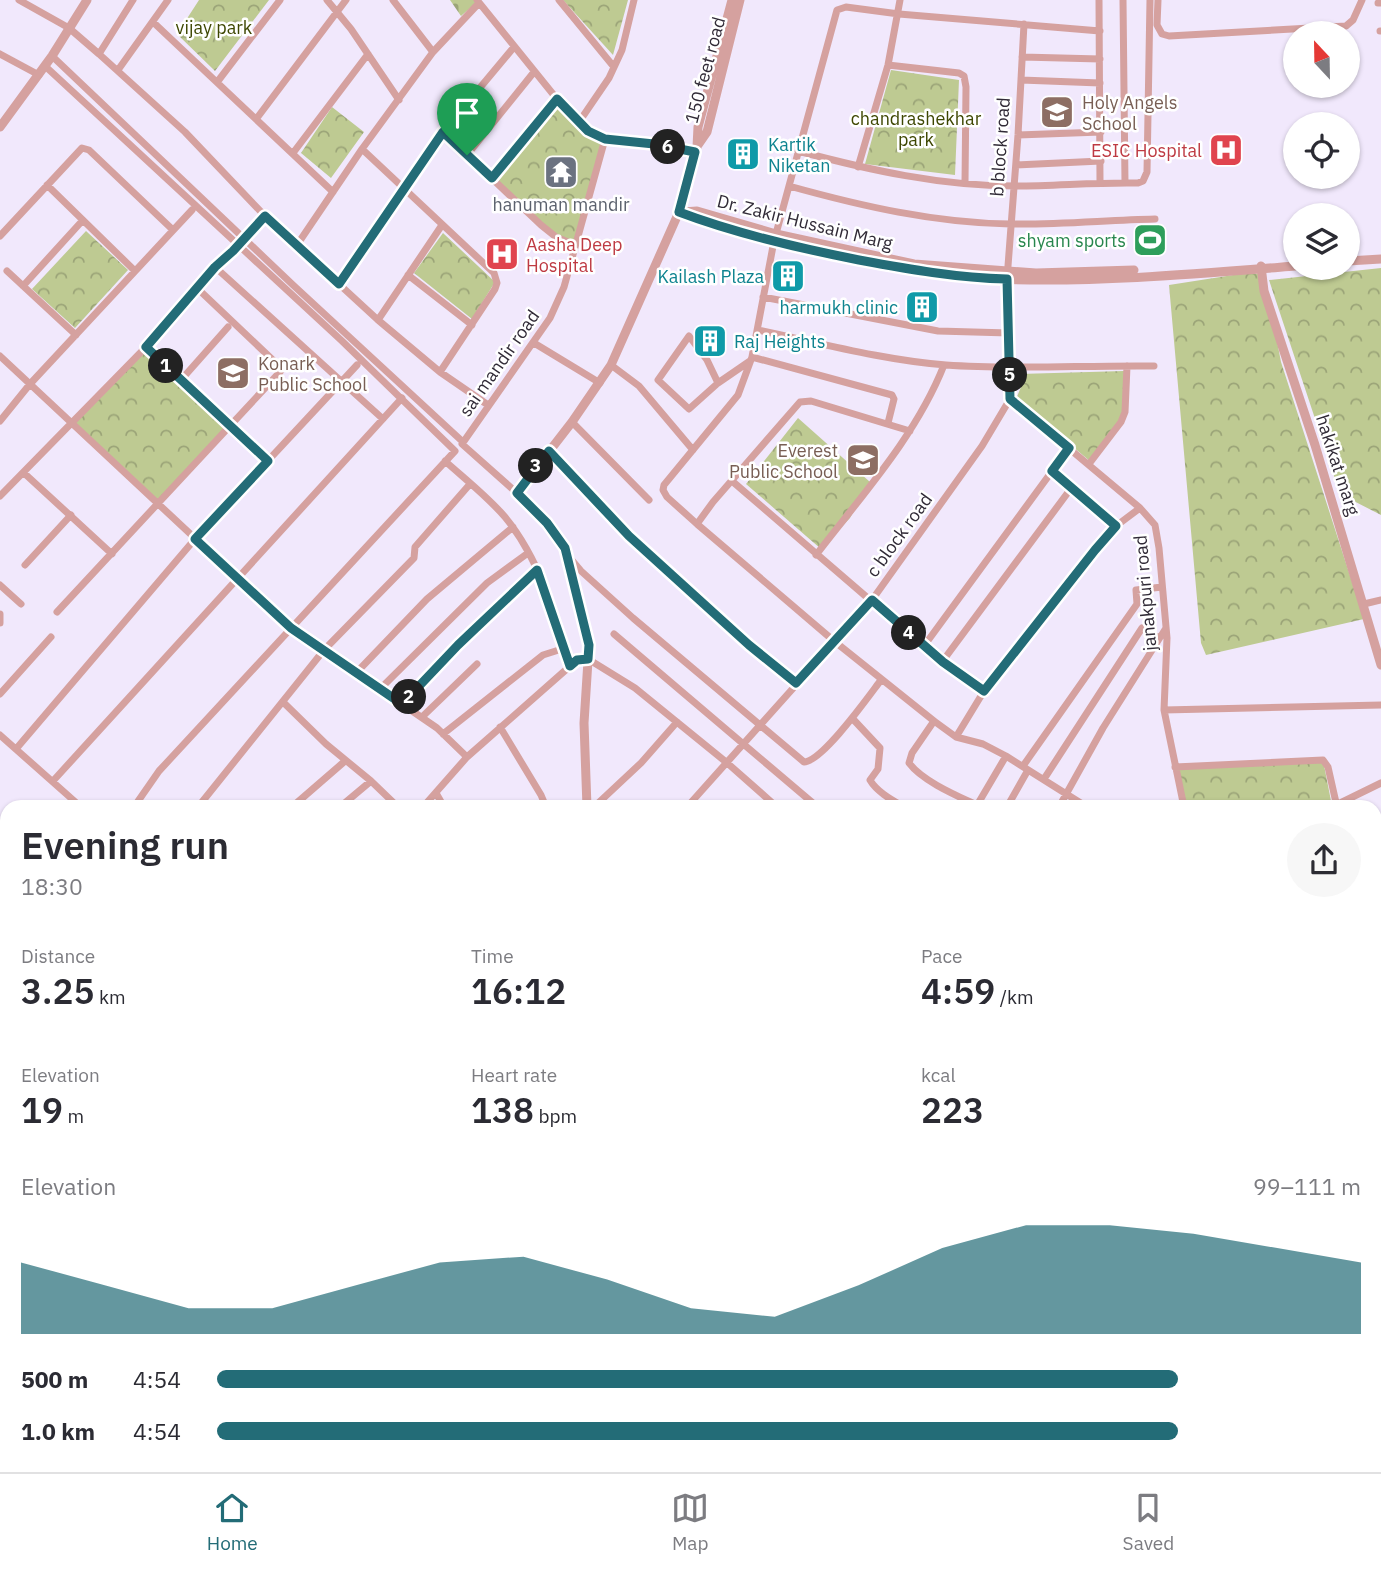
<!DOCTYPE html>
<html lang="en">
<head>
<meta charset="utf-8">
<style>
  body { margin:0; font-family:"IBM Plex Sans",sans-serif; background:#f7f7f7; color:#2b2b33; height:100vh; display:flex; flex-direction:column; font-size:26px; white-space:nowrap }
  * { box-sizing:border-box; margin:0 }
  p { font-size:23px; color:#7c7c81 }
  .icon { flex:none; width:38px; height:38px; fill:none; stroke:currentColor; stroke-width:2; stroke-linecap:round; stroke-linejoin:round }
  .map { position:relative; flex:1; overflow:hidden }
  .side { position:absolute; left:0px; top:800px; width:1382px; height:674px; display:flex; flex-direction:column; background:#fff; border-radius:21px 21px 0 0; box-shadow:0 2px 5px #0004 }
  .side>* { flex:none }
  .needle { width:46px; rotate:338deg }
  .buttons { position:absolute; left:1283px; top:21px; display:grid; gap:14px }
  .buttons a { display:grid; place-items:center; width:77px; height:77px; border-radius:50%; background:#fff; box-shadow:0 2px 5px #0004; font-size:35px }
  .pin { position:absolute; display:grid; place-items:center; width:60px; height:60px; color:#fff; margin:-72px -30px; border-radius:50% 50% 50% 0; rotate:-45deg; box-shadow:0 0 7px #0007 }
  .pin .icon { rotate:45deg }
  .km { position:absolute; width:35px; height:35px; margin:-18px; border-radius:50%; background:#222; color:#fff; font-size:19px; line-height:35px; text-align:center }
  .round { display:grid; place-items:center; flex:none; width:74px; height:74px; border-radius:37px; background:#f7f7f7 }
  .headline { display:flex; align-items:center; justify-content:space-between; height:119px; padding:0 21px }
  h1 { font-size:38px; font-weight:600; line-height:52px }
  .metrics { display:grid; grid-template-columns:repeat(3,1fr); gap:10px; height:119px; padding:7px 21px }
  .metrics div { display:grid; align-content:center }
  .metrics b { font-size:35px; font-weight:600 }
  .metrics small { font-size:19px; font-weight:400 }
  .metrics p { font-size:19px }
  .chart { height:196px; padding:14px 21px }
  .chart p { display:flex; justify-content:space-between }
  .chart svg { width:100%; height:126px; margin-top:7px; fill:#236c77; opacity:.7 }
  ul { padding:0 21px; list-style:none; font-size:23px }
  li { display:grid; grid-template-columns:112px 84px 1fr; align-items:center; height:52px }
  li i { height:18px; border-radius:9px; background:#236c77 }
  .tab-bar { display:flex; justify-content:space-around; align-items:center; height:98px; border-top:2px solid #e1e1e2; background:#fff; font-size:19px; color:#7c7c81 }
  .tab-bar a { display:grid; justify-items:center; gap:4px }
  .tab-bar .current { color:#236c77 }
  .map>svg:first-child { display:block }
  .cemetery { fill:url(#cemetery-stones) }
  .park { fill:url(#park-crowns) }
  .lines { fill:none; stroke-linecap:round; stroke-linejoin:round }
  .minor { stroke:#d5a19f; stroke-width:7 }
  .tertiary { stroke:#d5a19f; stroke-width:9 }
  .trunk { stroke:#b25052; stroke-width:12 }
  .rail { stroke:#797281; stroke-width:2 }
  .route-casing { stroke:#fff; stroke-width:14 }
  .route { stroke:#236c77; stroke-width:9 }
  .labels { text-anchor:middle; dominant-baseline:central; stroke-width:5; stroke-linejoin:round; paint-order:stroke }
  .park-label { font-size:18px; fill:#3d4601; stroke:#fff }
  .street-label { font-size:18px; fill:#312b37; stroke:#fff }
  .education-label { font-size:18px; fill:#785e54; stroke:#fff; text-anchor:start }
  .culture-label { font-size:18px; fill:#0d838f; stroke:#fff; text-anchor:start }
  .health-label { font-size:18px; fill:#be3a42; stroke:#fff; text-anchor:end }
  .worship-label { font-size:18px; fill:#5b616d; stroke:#fff }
  .leisure-label { font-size:18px; fill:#27864d; stroke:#fff; text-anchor:end }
</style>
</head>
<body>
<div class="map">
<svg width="1381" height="1472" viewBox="0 0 1381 1472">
  <defs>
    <pattern id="cemetery-stones" width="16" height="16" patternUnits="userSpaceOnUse" patternTransform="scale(1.75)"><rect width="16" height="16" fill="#beca92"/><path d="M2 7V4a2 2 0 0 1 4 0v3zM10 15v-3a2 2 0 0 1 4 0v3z" fill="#9ba478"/></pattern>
    <pattern id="park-crowns" width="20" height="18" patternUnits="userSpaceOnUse" patternTransform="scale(1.75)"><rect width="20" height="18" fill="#beca92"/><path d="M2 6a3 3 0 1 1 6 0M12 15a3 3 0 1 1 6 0" fill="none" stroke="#9ba478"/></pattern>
  </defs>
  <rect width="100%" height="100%" fill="#f1e8fc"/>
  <path class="cemetery" d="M 450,0 L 475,0 L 477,2 L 461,16 Z"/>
  <path class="park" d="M 199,0 L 269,0 L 215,71 L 177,34 Z
    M 563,0 L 628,0 L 613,55 Z
    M 891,70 L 959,80 L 955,175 L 865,164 Z
    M 557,99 L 574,118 L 605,139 L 575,245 L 556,237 L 492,178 Z
    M 332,107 L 364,132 L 331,178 L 301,153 Z
    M 86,231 L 128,270 L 75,328 L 32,289 Z
    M 443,233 L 495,282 L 472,319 L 414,273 Z
    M 1381,268 L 1381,515 L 1340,494 L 1269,280 Z
    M 1246,273 L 1264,274 L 1281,362 L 1364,619 L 1206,655 L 1201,643 L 1169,285 Z
    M 146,347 L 230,426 L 158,505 L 72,425 Z
    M 1124,371 L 1126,418 L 1091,462 L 1016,399 L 1021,387 L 1019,374 Z
    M 798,418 L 870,482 L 850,518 L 821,549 L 746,484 Z
    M 1323,760 L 1332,806 L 1184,807 L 1175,767 Z"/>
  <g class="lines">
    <path class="minor" d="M 19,0 L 69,28 L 99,54 L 185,132 L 265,216 L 378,320 L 440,372 L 488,405
      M 327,0 L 351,29 L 399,100
      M 393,0 L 433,52
      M 477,0 L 557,99 L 588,131 L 605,139 L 654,144 L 695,152
      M 559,0 L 614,67
      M 1099,0 L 1100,183
      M 1123,0 L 1125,183
      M 1158,0 L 1157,25 L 1162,34 L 1169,36 L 1346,26 L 1353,20 L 1362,0
      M 1378,3 L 1381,3
      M 153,22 L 333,192
      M 1380,31 L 1381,31
      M 0,54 L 39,75
      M 99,54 L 133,0
      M 52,56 L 293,285 L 463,442
      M 1022,57 L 1100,59
      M 888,65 L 959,73 L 964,76 L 966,87 L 965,183
      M 45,66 L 342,341 L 455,451 L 159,771 L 134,807
      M 118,70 L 168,0
      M 1021,80 L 1100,83
      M 218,81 L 280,0
      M 257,118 L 346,0
      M 579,122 L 609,78 L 622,50 L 634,0
      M 443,132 L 541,225 L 556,237 L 575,245
      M 1018,135 L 1101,132
      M 362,149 L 494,273 L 497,283 L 495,289 L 440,372
      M 798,151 C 869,170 941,186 1015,186 C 1056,186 1097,182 1138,183 L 1143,181 L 1147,172 L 1150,0
      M 293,153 L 368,54
      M 467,155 L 534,72
      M 1016,165 L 1101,161
      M 858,167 L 888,65 L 900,0
      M 492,178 L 557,99
      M 47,185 L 135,271
      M 789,186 C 861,206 935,223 1010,224 C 1058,225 1107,220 1155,219
      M 0,236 L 82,148 L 89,150 L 173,230
      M 297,245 L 362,149 L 433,52 L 479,3
      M 215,267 L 383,419
      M 7,271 L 76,335
      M 408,275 L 472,325
      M 339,284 L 443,132 L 514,47
      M 23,286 L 83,220
      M 197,288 L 275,362
      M 763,297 L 938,331 L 1009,333
      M 378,320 L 442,225
      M 758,330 C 820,343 883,360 946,365 C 1015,370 1084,365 1154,366
      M 534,343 L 600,383
      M 146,347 L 268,461
      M 0,356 L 291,628 L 437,728 L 467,757
      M 752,357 L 892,395 L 894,399 L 888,423
      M 611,365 L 639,386 L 693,450
      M 181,380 L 228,327
      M 718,383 L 689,409 L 658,380 L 689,336 L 707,360 L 718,383 L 750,361
      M 1010,399 L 1140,508 L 1155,525 L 1159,548 L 1167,638 L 1164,710 L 1184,807
      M 0,421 L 30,384 L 192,210
      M 572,422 L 649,500
      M 549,451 L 629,536 L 749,645 L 796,683
      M 445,461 C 465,479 488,497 505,517 C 539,558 556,615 571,666
      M 1089,464 L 1121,422 L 1125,412 L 1127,366
      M 1052,471 L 1116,526
      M 24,473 L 112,554
      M 732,481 L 942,662 L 984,691
      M 517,493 L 462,444 L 550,318 L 564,287 L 605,139
      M 0,496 L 146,347 L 215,267 L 233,251 L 265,216
      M 697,524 L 713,502 L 800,402 L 811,401 L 910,431
      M 816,555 C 862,495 916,436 944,365
      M 570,558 L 581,571 L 633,618 L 804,762 C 823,761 868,697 881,680
      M 25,565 L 71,515
      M 0,585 L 21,604
      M 1364,604 L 1381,600
      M 57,612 L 280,372
      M 0,614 L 0,623
      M 614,634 L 814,804
      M 924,646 L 1069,448
      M 942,662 L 1072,487
      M 356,673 L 427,599 L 513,527
      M 380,689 L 487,583 L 528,553
      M 0,694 L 51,637
      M 283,702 L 326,744 L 371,781 L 398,807
      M 402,704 L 458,645 L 537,571
      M 1164,710 L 1381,705
      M 422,717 L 477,664
      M 852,718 L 880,748 L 878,769 L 870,780 C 877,792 892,800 904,807
      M 934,721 L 912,753 L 909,763 C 923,782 960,797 981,807
      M 500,727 L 541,795 L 546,807
      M 443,734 L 543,655 L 565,648
      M 0,735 L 81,807
      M 956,737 L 984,691 L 1095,550 L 1116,526 L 1140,508
      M 16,749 L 195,539 L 357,365
      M 1023,766 L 1137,604 L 1136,590 L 1162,587
      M 1175,767 L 1323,760 L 1328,767 L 1337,807
      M 1044,779 L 1142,628 L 1159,638
      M 53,781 L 402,398
      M 436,793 L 444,807
      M 198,807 L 324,650 L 414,558 L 415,547 L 470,484
      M 292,807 L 345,761
      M 340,807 L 371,781
      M 423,807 L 467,757 L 577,660 L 588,659 L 635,688 L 726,762 L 777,807
      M 594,807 L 641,763 L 677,722
      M 687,807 L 872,600 L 982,446 L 1010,399 L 1007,279 L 1018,135 L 1024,24
      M 976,807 L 1006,756
      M 1007,807 L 1028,770
      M 1059,807 L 1103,728 L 1166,628
      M 1087,807 L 1006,756 L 983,744 L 956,737 L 934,721 L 834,641 L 697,524 L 667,497 L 663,490 L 664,485 L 738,395 L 752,357 L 774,241 L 837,10 L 846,7 L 899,14 L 1100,31
      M 1332,807 L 1381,783
      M 1376,943 L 1381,961
      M 1376,984 L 1381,983
      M 1376,1051 L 1381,1051
      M 0,1102 L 7,1085
      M 0,1105 L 7,1107
      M 0,1126 L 7,1127
      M 0,1142 L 7,1144
      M 0,1166 L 7,1168
      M 0,1182 L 7,1184
      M 0,1207 L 7,1208
      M 0,1225 L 7,1227
      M 0,1267 L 7,1268
      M 0,1289 L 7,1291
      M 0,1308 L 7,1310
      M 0,1325 L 7,1327
      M 0,1344 L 7,1346
      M 0,1367 L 7,1369
      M 0,1386 L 7,1388
      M 0,1405 L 7,1407
      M 0,1426 L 7,1428
      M 0,1447 L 7,1449
      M 0,1466 L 24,1472
      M 296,1466 L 297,1472
      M 313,1466 L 314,1472
      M 426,1466 L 428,1472
      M 557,1466 L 559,1472
      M 683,1466 L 686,1472
      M 38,1472 L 39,1466
      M 139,1472 L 155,1466
      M 466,1472 L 478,1466"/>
    <path class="tertiary" d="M 0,127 L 52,56 L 87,0
      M 698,145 L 707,132 L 740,0
      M 679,212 C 738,235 801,248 863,260 C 906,269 949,277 994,279 C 1093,283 1196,274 1295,266
      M 683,212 L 697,211 L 776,234 L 914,264 L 1036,273 L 1134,270
      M 1348,261 L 1381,259
      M 1261,266 L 1264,291 L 1315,445 L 1381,665
      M 587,807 L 584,723 L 589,645 L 580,603 L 565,548 L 547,523 L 517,493 L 572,422 L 611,365 L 679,212 L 697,147 L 698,127 L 732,0
      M 753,1466 L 755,1472"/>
    <path class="trunk" d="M 1376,1207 L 1381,1205
      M 1376,1226 L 1381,1224
      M 777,1472 L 790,1466
      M 831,1472 L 844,1466"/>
    <path class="rail" d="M 1376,1219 L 1381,1217
      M 792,1472 L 804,1466
      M 809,1472 L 821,1466"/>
  </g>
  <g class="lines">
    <g class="route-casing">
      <path id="route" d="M 557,99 L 588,131 L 605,139 L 654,144 L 695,152 L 679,212 C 737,234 798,248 859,260 C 908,269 957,278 1007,279 L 1010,399 L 1069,448 L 1052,471 L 1116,526 L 1095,550 L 984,691 L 943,662 L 872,600 L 796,683 L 749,645 L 629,536 L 549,451 L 517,493 L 547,523 L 565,548 L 589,645 L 588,659 L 577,660 L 570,666 L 537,570 L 458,645 L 402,704 L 291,628 L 195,539 L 268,461 L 146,347 L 215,267 L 233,251 L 265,216 L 339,284 L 443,132 L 492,178 Z"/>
    </g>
    <use href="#route" class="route"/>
  </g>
  <defs>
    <g id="school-square" transform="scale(1.75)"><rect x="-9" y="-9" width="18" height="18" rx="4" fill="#8d6e63" stroke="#fff"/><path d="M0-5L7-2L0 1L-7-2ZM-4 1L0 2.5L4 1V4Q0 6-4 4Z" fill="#fff"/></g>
    <g id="hospital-square" transform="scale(1.75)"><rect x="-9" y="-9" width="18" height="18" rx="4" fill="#e0444e" stroke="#fff"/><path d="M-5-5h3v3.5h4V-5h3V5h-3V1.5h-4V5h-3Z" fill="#fff"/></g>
    <g id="building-square" transform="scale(1.75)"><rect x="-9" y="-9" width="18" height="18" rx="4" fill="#0f9aa8" stroke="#fff"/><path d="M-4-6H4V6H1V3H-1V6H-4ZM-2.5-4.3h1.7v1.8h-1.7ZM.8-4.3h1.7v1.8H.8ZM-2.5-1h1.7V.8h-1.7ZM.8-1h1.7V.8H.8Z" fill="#fff"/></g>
    <g id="temple-square" transform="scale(1.75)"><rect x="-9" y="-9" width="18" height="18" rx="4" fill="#6b7280" stroke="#fff"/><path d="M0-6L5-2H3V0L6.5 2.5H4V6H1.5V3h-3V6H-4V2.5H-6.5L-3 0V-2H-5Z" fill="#fff"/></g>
    <g id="stadium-square" transform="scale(1.75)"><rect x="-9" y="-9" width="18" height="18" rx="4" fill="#2e9e5b" stroke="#fff"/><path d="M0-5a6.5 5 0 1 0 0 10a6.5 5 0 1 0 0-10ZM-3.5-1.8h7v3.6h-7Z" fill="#fff"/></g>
  </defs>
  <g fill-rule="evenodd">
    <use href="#school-square" x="1057" y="112"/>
    <use href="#hospital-square" x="1226" y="150"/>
    <use href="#building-square" x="743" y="154"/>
    <use href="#temple-square" x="561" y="172"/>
    <use href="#stadium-square" x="1150" y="240"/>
    <use href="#hospital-square" x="502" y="254"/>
    <use href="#building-square" x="788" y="276"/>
    <use href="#building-square" x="922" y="307"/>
    <use href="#building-square" x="710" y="341"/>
    <use href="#school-square" x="233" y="373"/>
    <use href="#school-square" x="863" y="460"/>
  </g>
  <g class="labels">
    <g class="park-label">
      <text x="214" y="27">vijay park</text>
      <text x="916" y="118">chandrashekhar<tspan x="916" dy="21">park</tspan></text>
    </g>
    <g class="street-label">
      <text transform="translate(705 70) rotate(-75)">150 feet road</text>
      <text transform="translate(1000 147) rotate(-86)">b block road</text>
      <text transform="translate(805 222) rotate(14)">Dr. Zakir Hussain Marg</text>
      <text transform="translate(499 363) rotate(-55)">sai mandir road</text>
      <text transform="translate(1338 465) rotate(72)">hakikat marg</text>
      <text transform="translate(899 535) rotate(-54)">c block road</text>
      <text transform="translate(1145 593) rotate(-95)">janakpuri road</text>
    </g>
    <g class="education-label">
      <text x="1082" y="102">Holy Angels<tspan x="1082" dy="21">School</tspan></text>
      <text x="258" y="363">Konark<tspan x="258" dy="21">Public School</tspan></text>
      <text x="838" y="450" text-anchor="end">Everest<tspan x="838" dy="21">Public School</tspan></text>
    </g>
    <g class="culture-label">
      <text x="768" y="144">Kartik<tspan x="768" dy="21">Niketan</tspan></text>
      <text x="764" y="276" text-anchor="end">Kailash Plaza</text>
      <text x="898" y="307" text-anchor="end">harmukh clinic</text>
      <text x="734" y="341">Raj Heights</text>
    </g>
    <g class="health-label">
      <text x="1202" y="150">ESIC Hospital</text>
      <text x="526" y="244" text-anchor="start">Aasha Deep<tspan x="526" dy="21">Hospital</tspan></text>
    </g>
    <g class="worship-label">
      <text x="561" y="204">hanuman mandir</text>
    </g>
    <g class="leisure-label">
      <text x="1126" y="240">shyam sports</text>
    </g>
  </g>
</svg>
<div class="buttons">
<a><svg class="needle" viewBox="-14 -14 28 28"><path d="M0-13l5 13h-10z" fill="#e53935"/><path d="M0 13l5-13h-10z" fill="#7c7c81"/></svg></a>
<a><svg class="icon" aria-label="locate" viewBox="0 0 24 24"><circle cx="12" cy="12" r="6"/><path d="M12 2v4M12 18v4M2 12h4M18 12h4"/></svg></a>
<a><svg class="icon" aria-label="layers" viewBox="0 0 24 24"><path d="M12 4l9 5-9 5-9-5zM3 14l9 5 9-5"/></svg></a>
</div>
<div class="pin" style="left:467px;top:155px;background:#1e9e55"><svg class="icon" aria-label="arrive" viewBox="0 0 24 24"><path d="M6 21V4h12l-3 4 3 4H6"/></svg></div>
<b class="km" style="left:166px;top:366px">1</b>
<b class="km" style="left:409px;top:697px">2</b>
<b class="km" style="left:536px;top:466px">3</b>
<b class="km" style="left:909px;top:633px">4</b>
<b class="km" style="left:1010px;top:375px">5</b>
<b class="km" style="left:668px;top:147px">6</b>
<section class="side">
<div class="headline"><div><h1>Evening run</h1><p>18:30</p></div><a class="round"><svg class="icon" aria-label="share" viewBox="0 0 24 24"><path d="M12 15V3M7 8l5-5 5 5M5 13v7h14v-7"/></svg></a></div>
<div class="metrics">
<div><p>Distance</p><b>3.25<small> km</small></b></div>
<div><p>Time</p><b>16:12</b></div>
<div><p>Pace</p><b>4:59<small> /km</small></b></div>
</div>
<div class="metrics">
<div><p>Elevation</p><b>19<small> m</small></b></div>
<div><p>Heart rate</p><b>138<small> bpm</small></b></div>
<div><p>kcal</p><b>223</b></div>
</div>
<div class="chart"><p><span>Elevation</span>99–111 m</p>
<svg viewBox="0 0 160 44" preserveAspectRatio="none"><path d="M0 44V19L10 27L20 35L30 35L40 27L50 19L60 17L70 25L80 35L90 38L100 27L110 14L120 6L130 6L140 9L150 14L160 19V44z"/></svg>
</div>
<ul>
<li><b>500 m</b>4:54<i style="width:84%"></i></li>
<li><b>1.0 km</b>4:54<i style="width:84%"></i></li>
</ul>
</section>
</div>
<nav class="tab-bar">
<a class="current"><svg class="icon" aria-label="home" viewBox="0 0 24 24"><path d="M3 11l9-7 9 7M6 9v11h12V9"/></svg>Home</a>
<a><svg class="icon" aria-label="map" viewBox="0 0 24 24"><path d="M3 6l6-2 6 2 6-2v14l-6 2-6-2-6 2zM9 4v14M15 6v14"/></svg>Map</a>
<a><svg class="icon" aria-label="saved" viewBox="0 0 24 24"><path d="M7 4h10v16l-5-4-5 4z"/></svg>Saved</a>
</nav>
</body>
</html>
